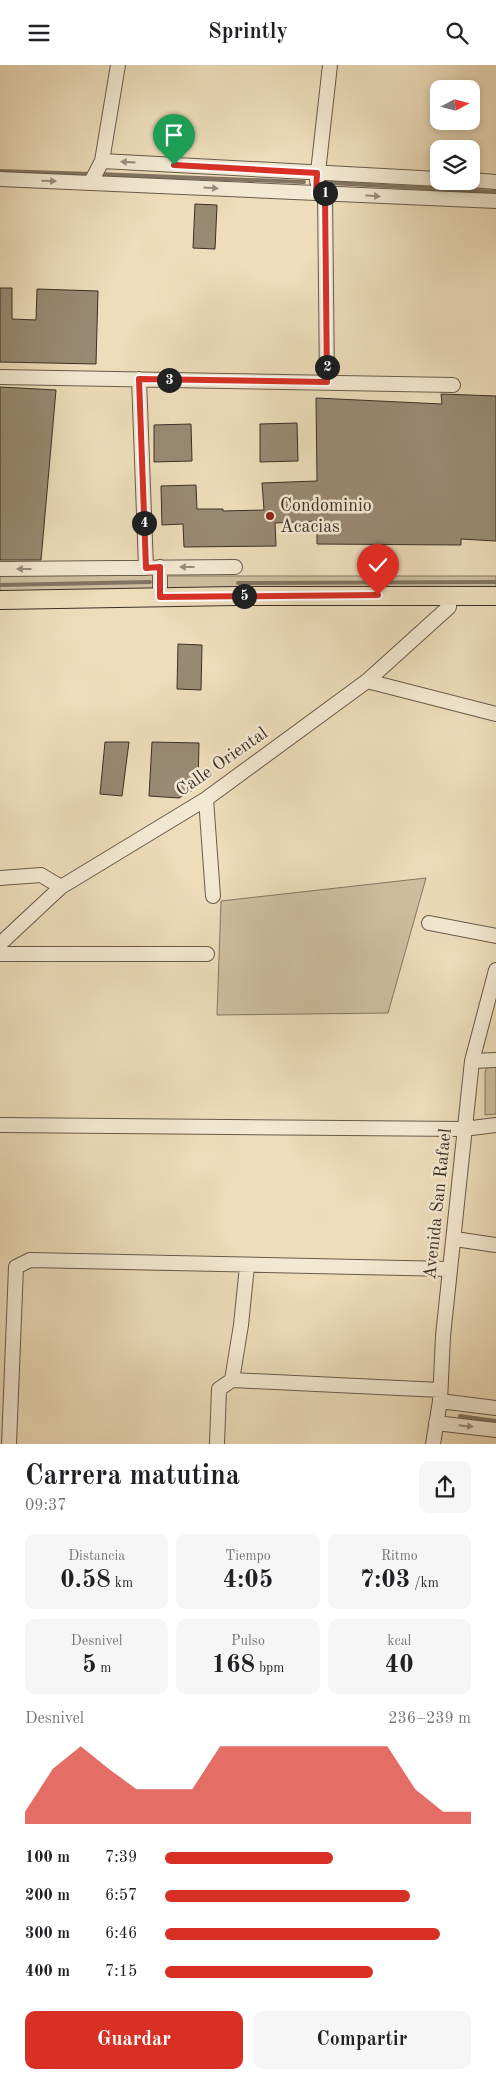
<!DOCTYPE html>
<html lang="es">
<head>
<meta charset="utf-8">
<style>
  body { margin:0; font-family:"Old Standard TT",serif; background:#f6f6f6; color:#202124; height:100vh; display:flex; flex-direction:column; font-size:19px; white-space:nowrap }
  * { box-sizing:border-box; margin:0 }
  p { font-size:16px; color:#757577 }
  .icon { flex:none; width:28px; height:28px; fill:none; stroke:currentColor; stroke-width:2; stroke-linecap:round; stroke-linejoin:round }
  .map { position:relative; height:1379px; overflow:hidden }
  .sheet { display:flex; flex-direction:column; background:#fff; flex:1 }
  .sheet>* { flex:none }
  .needle { width:32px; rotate:83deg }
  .fabs { position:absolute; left:430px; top:15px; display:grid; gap:10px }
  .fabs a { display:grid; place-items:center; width:50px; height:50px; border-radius:10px; background:#fff; box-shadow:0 2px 8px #0003; font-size:25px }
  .pin { position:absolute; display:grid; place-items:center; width:42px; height:42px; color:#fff; margin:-51px -21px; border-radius:50% 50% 50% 0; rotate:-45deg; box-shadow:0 0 5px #0007 }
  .pin .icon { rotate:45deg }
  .km { position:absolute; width:25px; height:25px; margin:-12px; border-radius:50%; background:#222; color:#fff; font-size:14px; line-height:25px; text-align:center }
  .round { display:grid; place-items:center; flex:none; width:52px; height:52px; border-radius:10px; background:#f6f6f6 }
  .headline { display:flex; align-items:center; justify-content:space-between; height:85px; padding:0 25px }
  h1 { font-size:28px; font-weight:700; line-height:38px }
  .metrics { display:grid; grid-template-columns:repeat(3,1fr); gap:8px; height:85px; padding:5px 25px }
  .metrics div { display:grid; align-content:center; border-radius:10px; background:#f6f6f6; text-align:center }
  .metrics b { font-size:25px; font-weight:700 }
  .metrics small { font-size:14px; font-weight:400 }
  .metrics p { font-size:14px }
  .chart { height:140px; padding:10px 25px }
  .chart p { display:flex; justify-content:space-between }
  .chart svg { width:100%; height:90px; margin-top:5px; fill:#d93025; opacity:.7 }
  .action { display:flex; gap:10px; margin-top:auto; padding:10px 25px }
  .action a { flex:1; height:58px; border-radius:10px; background:#d93025; color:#fff; font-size:20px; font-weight:700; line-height:58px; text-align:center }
  .action a+a { background:#f6f6f6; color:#202124 }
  ul { padding:0 25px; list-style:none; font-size:16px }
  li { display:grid; grid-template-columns:80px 60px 1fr; align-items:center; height:38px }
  li i { height:12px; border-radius:6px; background:#d93025 }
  header { display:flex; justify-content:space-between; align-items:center; height:65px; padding:0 25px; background:#fff; font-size:22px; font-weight:700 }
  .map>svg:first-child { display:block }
  .green { fill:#cfc0a1; stroke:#857864 }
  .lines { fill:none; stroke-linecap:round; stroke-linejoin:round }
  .stream { stroke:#817461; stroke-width:4 }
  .building { fill:#988a73; stroke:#3b3027 }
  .minor-casing { stroke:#685b4c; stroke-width:16 }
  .major-casing { stroke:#3b3027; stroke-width:20 }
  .minor { stroke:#f3e9d2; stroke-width:14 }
  .major { stroke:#edddba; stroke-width:18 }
  .oneway { fill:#978c7c }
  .route-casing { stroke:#fff; stroke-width:10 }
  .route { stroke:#d93025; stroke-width:6 }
  .poi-dot { fill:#8f2418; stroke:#f3e9d2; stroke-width:2 }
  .labels { text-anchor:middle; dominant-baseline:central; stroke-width:5; stroke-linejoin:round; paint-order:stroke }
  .poi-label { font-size:18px; fill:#3b3027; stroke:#f3e9d2; text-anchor:start }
  .street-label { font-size:18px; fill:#3b3027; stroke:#f3e9d2 }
</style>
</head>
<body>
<header><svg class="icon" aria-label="menu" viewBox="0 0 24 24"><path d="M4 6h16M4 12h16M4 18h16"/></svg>Sprintly<svg class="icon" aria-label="search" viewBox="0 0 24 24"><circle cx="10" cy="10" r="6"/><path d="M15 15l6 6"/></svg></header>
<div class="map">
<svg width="496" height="1379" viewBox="0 0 496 1379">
  <rect width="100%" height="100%" fill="#edddba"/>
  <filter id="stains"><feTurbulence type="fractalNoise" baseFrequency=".004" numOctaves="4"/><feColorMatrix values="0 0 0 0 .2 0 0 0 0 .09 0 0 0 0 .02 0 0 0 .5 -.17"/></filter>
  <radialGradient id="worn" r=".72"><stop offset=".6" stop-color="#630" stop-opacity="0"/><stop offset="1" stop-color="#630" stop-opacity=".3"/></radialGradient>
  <path class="green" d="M 154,509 L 154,525 L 0,526 L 0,511 Z
    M 168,511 L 496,511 L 496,522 L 166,523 L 164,512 Z
    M 426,813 L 388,948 L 217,950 L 221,836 Z
    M 489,993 L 496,993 L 496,1049 L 485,1050 L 485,1008 Z"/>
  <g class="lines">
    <path class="stream" d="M 0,106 L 92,109
      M 98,109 L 304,117
      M 331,118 L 496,127
      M 238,518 L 496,517
      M 0,520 L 150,517
      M 460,1351 L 496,1356"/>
  </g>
  <path class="building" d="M 195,139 L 217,140 L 215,184 L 193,183 Z
    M 0,223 L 12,223 L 12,254 L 36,255 L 37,224 L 98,226 L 96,299 L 0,297 Z
    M 0,322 L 56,325 L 41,495 L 0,495 Z
    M 441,329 L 496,331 L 496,476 L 461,474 L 461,480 L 317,479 L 317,456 L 275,458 L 276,481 L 184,482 L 183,459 L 162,460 L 161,421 L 196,420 L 197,444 L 223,444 L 223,446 L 264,445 L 262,418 L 317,416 L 316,333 L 442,339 Z
    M 297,358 L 298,396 L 260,397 L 260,359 Z
    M 191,359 L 192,396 L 154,397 L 154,360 Z
    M 178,579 L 202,580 L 201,625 L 177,624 Z
    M 105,677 L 129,677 L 122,731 L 100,729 Z
    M 152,677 L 199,678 L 198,722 L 179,733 L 149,731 Z"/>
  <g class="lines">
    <g class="minor-casing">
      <path id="minor" d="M 102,96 L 439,114
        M 0,114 L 496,136
        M 471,115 L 496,117
        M 317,116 L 330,0
        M 91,117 L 102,96 L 118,0
        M 325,128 L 327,317
        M 0,312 L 453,320
        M 139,314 L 146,503
        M 0,504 L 235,502
        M 160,532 L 160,502
        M 367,616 L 496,649
        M 206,734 L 213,831
        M 0,813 L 41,810 L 61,822
        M 429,858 L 496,871
        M 0,879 L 61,822 L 206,734 L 367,616 L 449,542 L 449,530
        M 0,889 L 207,889
        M 472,996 L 496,995
        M 0,1060 L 464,1064 L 496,1060
        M 455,1174 L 496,1180
        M 232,1315 L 440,1325
        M 440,1336 L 496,1343
        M 436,1358 L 496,1365
        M 9,1379 L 16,1202 L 30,1195 L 450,1204
        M 217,1379 L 219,1324 L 232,1315 L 241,1260 L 247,1201
        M 433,1379 L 440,1336 L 443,1271 L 472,996 L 496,905"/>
    </g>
    <g class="major-casing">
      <path id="major" d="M 0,535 L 236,531 L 496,531"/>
    </g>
    <use href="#minor" class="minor"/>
    <use href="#major" class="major"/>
  </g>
  <defs><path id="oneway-solid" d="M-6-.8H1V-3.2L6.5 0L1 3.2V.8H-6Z" transform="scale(1.25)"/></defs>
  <g class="oneway">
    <use href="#oneway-solid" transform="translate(128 97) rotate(-177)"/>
    <use href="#oneway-solid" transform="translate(49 116) rotate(2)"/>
    <use href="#oneway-solid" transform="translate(211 123) rotate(3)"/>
    <use href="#oneway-solid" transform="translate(373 131) rotate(3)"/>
    <use href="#oneway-solid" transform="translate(187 502) rotate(-180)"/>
    <use href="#oneway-solid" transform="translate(24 504) rotate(180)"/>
    <use href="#oneway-solid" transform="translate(466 1361) rotate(6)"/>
  </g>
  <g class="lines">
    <g class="route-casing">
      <path id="route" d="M 174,100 L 317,108 L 316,128 L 325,128 L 327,317 L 139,314 L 146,503 L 160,502 L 160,532 L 378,530"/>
    </g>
    <use href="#route" class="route"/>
  </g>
  <circle class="poi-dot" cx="270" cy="451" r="5"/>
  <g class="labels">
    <g class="poi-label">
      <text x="280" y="441">Condominio<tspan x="280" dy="21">Acacias</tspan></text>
    </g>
    <g class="street-label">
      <text transform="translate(222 697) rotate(-35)">Calle Oriental</text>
      <text transform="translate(438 1139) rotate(-84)">Avenida San Rafael</text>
    </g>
  </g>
  <rect width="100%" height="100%" filter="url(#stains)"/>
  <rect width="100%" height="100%" fill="url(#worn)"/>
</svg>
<div class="fabs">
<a><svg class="needle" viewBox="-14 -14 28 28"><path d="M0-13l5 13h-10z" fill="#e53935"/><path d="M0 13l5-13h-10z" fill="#757577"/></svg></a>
<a><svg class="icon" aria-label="layers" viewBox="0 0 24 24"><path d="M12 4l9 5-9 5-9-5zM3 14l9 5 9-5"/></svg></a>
</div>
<div class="pin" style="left:174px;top:100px;background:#1e9e55"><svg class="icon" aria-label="arrive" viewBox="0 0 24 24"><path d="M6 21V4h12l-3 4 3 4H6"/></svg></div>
<div class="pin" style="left:378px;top:530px;background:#d93025"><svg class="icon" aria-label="check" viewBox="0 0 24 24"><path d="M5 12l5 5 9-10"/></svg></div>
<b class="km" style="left:325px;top:128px">1</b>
<b class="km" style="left:327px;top:302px">2</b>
<b class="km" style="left:169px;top:315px">3</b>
<b class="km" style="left:144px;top:458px">4</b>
<b class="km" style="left:244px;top:531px">5</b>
</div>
<section class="sheet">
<div class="headline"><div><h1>Carrera matutina</h1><p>09:37</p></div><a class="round"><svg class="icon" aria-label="share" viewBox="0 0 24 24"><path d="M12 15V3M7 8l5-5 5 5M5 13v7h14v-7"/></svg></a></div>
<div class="metrics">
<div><p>Distancia</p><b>0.58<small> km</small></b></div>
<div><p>Tiempo</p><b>4:05</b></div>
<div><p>Ritmo</p><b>7:03<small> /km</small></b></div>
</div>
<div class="metrics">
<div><p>Desnivel</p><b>5<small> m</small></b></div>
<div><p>Pulso</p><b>168<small> bpm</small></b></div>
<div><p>kcal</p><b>40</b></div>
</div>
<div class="chart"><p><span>Desnivel</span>236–239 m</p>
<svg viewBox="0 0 160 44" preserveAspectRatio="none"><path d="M0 44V38L10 17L20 6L30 17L40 27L50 27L60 27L70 6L80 6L90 6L100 6L110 6L120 6L130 6L140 27L150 38L160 38V44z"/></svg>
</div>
<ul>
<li><b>100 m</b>7:39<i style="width:55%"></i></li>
<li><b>200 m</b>6:57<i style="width:80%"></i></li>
<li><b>300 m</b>6:46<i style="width:90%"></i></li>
<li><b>400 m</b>7:15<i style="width:68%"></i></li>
</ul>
<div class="action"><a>Guardar</a><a>Compartir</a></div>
</section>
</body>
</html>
